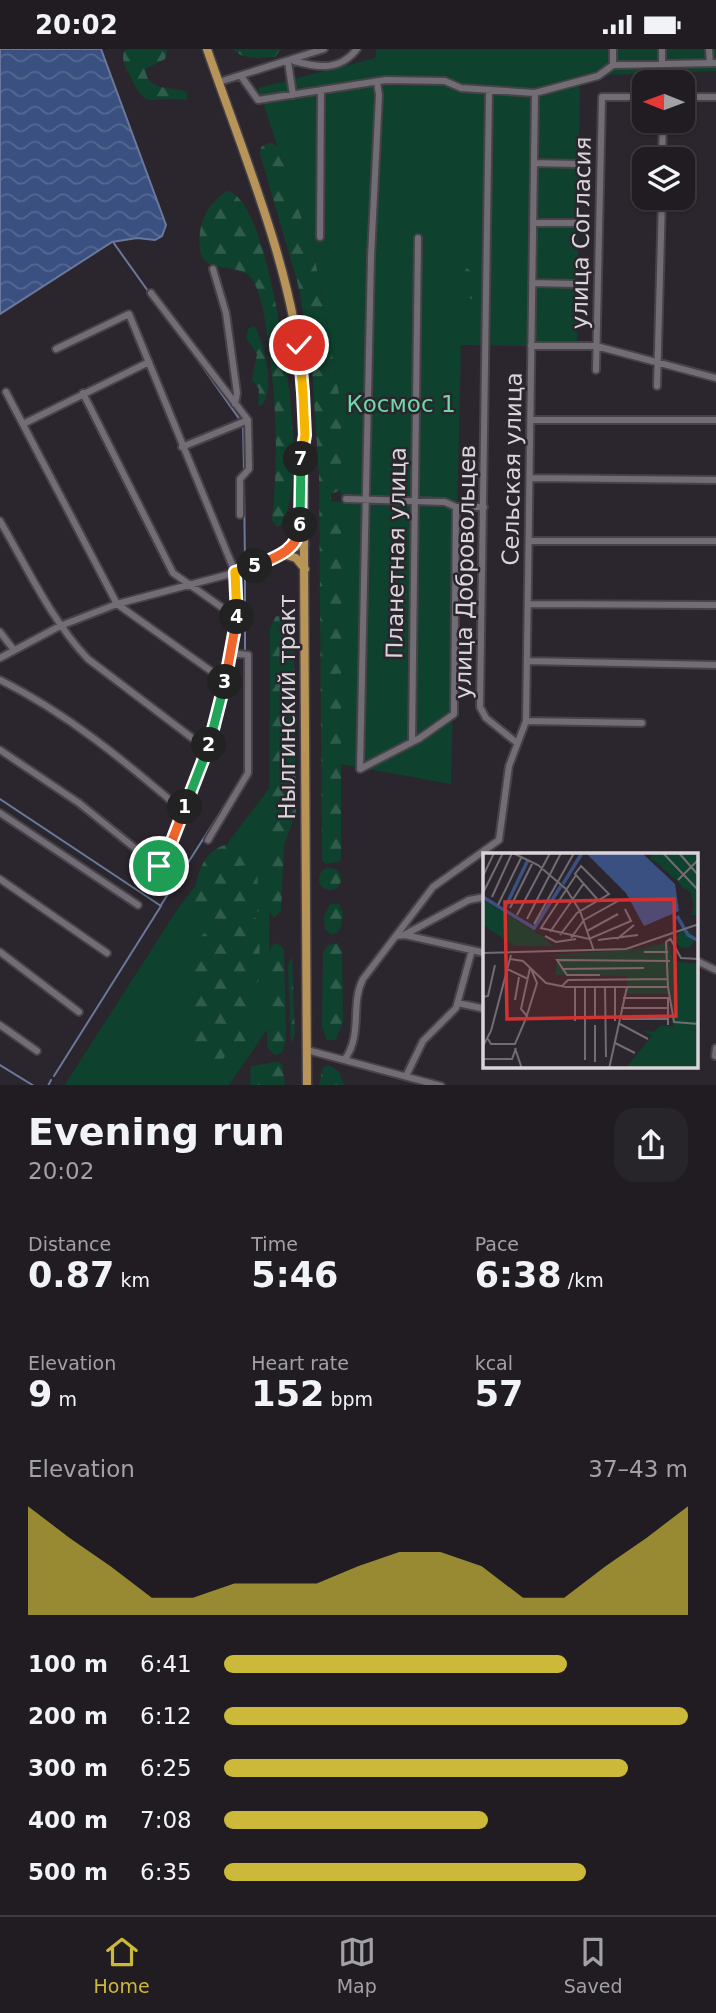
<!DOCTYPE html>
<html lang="en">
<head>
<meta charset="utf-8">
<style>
  body { margin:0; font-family:"DejaVu Sans",sans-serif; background:#28252a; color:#f1f3f6; height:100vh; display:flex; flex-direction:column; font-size:26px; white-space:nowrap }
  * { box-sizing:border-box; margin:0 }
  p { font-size:23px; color:#a2a1a5 }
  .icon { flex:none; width:38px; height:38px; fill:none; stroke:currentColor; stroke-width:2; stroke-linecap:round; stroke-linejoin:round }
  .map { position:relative; height:1036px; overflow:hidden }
  .drawer { display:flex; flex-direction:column; background:#201c22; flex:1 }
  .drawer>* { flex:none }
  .needle { width:46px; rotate:271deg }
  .controls { position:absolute; left:632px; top:21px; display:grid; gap:14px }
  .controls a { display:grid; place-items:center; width:63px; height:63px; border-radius:14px; background:#201c22; box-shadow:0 2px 5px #0004,0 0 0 2px #3d3a40; font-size:35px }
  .pin { position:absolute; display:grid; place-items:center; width:60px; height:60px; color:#fff; margin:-30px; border:4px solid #fff; border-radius:50%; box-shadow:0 2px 7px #0007 }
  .km { position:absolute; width:35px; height:35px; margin:-18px; border-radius:50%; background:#222; color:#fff; font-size:19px; line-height:35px; text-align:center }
  .round { display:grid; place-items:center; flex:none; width:74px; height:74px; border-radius:21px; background:#28252a }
  .summary { display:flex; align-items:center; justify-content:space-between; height:119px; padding:0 28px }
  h1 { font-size:38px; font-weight:700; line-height:52px }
  .stats { display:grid; grid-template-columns:repeat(3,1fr); gap:10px; height:119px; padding:7px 28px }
  .stats div { display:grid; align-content:center }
  .stats b { font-size:35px; font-weight:700 }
  .stats small { font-size:19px; font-weight:400 }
  .stats p { font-size:19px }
  .chart { height:196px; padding:14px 28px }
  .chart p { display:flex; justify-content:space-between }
  .chart svg { width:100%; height:126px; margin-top:7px; fill:#ccb939; opacity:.7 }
  ul { padding:0 28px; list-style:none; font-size:23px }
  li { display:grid; grid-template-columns:112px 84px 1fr; align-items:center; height:52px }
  li i { height:18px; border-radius:9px; background:#ccb939 }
  .status { display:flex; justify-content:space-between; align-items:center; height:49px; padding:0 35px; background:#201c22; direction:ltr }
  .status svg { height:19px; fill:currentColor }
  .tabs { display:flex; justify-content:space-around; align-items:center; height:98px; border-top:2px solid #3d3a40; background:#201c22; font-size:19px; color:#a2a1a5 }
  .tabs a { display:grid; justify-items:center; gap:4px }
  .tabs .on { color:#ccb939 }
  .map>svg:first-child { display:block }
  .green { fill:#0e412e }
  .forest { fill:url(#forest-firs) }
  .water { fill:url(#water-waves); stroke:#6a789c; stroke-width:2 }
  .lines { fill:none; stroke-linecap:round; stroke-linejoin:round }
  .stream { stroke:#6a789c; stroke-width:2 }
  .minor-casing { stroke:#474248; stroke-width:10 }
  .major-casing { stroke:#474248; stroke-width:11 }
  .minor { stroke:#726c74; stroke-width:6 }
  .major { stroke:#b89459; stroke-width:8 }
  .split-1-casing { stroke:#fff; stroke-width:14 }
  .split-2-casing { stroke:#fff; stroke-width:14 }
  .split-3-casing { stroke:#fff; stroke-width:14 }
  .split-4-casing { stroke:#fff; stroke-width:14 }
  .split-5-casing { stroke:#fff; stroke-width:14 }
  .split-6-casing { stroke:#fff; stroke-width:14 }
  .split-7-casing { stroke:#fff; stroke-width:14 }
  .split-8-casing { stroke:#fff; stroke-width:14 }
  .split-9-casing { stroke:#fff; stroke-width:14 }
  .split-1 { stroke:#f0652b; stroke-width:9 }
  .split-2 { stroke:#22a559; stroke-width:9 }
  .split-3 { stroke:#22a559; stroke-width:9 }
  .split-4 { stroke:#f0652b; stroke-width:9 }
  .split-5 { stroke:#f5b400; stroke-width:9 }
  .split-6 { stroke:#f0652b; stroke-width:9 }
  .split-7 { stroke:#22a559; stroke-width:9 }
  .split-8 { stroke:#f5b400; stroke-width:9 }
  .split-9 { stroke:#f5b400; stroke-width:9 }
  .labels { text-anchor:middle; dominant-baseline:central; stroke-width:5; stroke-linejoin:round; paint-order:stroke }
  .street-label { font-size:23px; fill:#d9d5da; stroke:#2b262d }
  .park-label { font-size:23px; fill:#71d6a9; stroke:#2b262d }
  .inset-river { fill:none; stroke:#3a5081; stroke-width:3.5 }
  .inset-road { fill:none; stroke:#716c72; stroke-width:2 }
  .view { fill:#d63131; fill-opacity:0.15; stroke:#d63131; stroke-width:3.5 }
  .inset-edge { fill:none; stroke:#d9d5da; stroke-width:3.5 }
</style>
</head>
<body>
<div class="status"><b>20:02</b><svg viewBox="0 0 49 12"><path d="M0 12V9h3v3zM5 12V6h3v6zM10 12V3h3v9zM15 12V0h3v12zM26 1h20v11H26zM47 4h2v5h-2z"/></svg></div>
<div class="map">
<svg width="716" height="1037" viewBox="0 0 716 1037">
  <defs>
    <pattern id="forest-firs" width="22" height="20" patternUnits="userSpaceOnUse" patternTransform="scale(1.75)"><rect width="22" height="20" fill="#0e412e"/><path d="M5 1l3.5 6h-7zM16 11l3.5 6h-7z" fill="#305c4c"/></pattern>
    <pattern id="water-waves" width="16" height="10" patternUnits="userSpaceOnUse" patternTransform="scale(1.75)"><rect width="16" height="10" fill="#3a5081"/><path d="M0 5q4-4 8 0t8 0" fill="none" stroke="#566892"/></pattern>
  </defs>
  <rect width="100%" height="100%" fill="#2b262d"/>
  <path class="green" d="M 376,0 L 716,0 L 716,22 L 580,27 L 577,298 L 461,296 L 451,735 L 340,715 L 341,356 L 315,210 L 258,39 L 375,9 Z
    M 270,738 L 269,978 L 229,1036 L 64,1037 L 177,861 Z"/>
  <path class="forest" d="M 126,0 L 168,0 L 165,10 L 145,20 C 148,44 169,36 187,43 L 187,51 C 144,46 149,66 127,21 C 123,13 121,7 126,0 Z
    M 233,0 L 281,0 L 275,8 C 261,9 242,11 233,0 Z
    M 271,93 L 278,98 L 315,210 L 341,356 L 341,441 L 331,445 L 331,452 L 341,453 L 341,812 L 326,815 L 322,811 L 319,426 L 311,306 L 298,235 L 260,105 L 261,98 Z
    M 227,142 C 268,148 292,347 293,385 C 294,416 294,447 283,475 L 277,478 L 272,471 C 278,413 277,359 269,301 C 266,279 264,253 254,233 C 242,210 203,228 200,201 C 197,175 206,156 227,142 Z
    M 465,218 C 476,224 483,237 478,249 L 471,250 L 463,243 L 461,226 Z
    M 254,277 C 265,293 276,343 261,357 L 258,356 L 259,340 L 252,331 L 257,305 L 246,289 L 248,280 Z
    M 276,567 L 281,568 L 294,598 L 296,763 L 284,796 L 281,862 L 274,869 L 269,862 L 270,579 Z
    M 225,796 L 257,803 L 259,816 L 234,817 C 228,833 214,863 194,861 C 194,838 198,804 225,796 Z
    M319 830a11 11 0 1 1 22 0a11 11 0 1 1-22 0Z
    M 257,820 L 259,862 L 222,873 L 213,872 L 239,823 Z
    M 330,855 L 339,855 L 343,863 L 340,881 L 333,886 L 325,881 L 324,867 Z
    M 249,868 L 256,869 L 260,873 L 259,931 L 254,937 L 198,904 L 196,900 L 203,885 Z
    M 277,894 L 284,900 L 286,991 L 282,1004 L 274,1006 L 267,997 L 269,904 L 272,896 Z
    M 337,894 L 342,902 L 343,973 L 336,991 L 327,991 L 322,978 L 323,903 L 328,896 Z
    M 292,908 L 295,986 L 291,994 L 288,916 Z
    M 200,910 L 245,934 L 255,945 L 256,964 L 242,971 L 241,976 L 246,984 L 255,982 L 254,994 L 233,995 L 223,1010 L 212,1017 L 194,1014 L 190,999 L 191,919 Z
    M 277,1013 L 282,1015 L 285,1036 L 250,1036 L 251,1017 Z
    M 329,1016 L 339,1023 L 344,1036 L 319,1036 L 323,1018 Z"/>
  <path class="water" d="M 0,0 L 101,0 L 166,176 L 162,187 L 155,191 L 137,189 L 112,193 L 0,265 Z"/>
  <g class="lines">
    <path class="stream" d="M 113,193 L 148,242
      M 182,289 L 240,371
      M 243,377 L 244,421
      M 244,429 L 245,518
      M 245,602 L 245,524
      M 244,726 L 245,609
      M 0,750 L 161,857 L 54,1027
      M 161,856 L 237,737
      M 0,1016 L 34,1037
      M 48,1037 L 51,1031"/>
    <g class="minor-casing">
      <path id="minor" d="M 662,0 L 662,15
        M 709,0 L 710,14
        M 294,12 C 319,19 340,22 357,0
        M 288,13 L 293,46
        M 613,16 L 613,0
        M 241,27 L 258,51 L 386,31 L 445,32 L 461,39 L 535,44 L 598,27 L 613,16 L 716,14
        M 219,33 L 324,0
        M 377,33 L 379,46 L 371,208 L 360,720 L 420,689 L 454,665 L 456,458
        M 489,42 L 480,658 L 486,669 L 517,694
        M 682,48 L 716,48
        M 662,110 L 663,72
        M 534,114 L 577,115
        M 533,174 L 575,174
        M 320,188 L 321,41
        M 213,220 L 226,264 L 237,344 L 235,355
        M 532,234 L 575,235
        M 151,244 L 248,371 L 249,420 L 240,430 L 240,466
        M 531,297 L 596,297 L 716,329
        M 596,321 L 602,48 L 644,48
        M 657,337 L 662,149
        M 6,343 L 117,555 L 225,632
        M 83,344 L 173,524 L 237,569
        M 531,371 L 716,371
        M 23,375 L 149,313
        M 182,398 L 248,371
        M 530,429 L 716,431
        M 346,450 L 445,453 L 456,458 L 484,458
        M 0,472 C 27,518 51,571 88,610 L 208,701
        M 529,492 L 716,492
        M 528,555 L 716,556
        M 0,583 L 14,601
        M 0,609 L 60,577 L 117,555 L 249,520 L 305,495
        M 527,612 L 716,616
        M 0,631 C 68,665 126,713 184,763
        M 526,672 L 642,674
        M 412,693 L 418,189
        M 0,701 L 79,754 L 157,817 L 162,817 L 208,701 L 225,632 L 237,569 L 235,523 L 129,265 L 56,300
        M 0,764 L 138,856
        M 208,791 L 248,724 L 248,606 L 230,604
        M 0,830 L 107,904
        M 405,886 L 485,904
        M 396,887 L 404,886 L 469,851 L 485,848
        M 0,903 L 79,963
        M 697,912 L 716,921
        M 458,954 L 485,960
        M 0,976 L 37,1002
        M 307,1001 L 441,1037
        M 715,1007 L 716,999
        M 345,1010 C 363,985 350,955 363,930 L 433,838 L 499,791 L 509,717 L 526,672 L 535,44
        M 406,1027 L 423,992 L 456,959 L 472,901"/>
    </g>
    <g class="major-casing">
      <path id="major" d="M 207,0 C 245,110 291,216 303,332 L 307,1037
        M 283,505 L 299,487 L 300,472
        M 283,505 L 296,509 L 305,520"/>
    </g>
    <use href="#minor" class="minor"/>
    <use href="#major" class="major"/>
  </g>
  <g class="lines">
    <g class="split-1-casing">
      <path id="split-1" d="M 159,817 L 163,815 L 185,758"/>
    </g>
    <g class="split-2-casing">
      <path id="split-2" d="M 185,758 L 209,696"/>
    </g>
    <g class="split-3-casing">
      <path id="split-3" d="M 209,696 L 225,633"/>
    </g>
    <g class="split-4-casing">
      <path id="split-4" d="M 225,633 L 237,568"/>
    </g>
    <g class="split-5-casing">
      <path id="split-5" d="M 237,568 L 235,523 L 255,517"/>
    </g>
    <g class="split-6-casing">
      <path id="split-6" d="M 255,517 C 275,509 299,501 300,476"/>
    </g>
    <g class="split-7-casing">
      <path id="split-7" d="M 300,476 L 301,410"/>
    </g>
    <g class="split-8-casing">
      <path id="split-8" d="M 301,410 L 305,386 L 303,344"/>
    </g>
    <g class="split-9-casing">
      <path id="split-9" d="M 299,296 L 303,344"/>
    </g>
    <use href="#split-1" class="split-1"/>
    <use href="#split-2" class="split-2"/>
    <use href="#split-3" class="split-3"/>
    <use href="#split-4" class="split-4"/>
    <use href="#split-5" class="split-5"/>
    <use href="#split-6" class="split-6"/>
    <use href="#split-7" class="split-7"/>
    <use href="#split-8" class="split-8"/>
    <use href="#split-9" class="split-9"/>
  </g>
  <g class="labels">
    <g class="street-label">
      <text transform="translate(581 184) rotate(-89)">улица Согласия</text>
      <text transform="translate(512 420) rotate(-89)">Сельская улица</text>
      <text transform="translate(396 504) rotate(-89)">Планетная улица</text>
      <text transform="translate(465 523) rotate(-89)">улица Добровольцев</text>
      <text transform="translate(287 658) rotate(-90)">Нылгинский тракт</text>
    </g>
    <g class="park-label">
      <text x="401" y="355">Космос 1</text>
    </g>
  </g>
  <g transform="translate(483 804)">
    <rect width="215" height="215" fill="#2b262d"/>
    <path d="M 170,0 L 215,0 L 215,40 L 200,35 L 184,15 L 167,6 ZM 0,47 L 51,78 L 71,93 L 32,93 L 0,72 ZM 185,89 L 190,108 L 215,111 L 215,177 L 190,176 L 188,141 L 144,141 L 144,123 L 72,122 L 75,104 L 134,103 Z" fill="#0e412e"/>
    <path d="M 175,11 L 184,14 L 204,35 L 215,39 L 215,62 L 208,62 L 211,54 L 208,40 ZM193 86a9 9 0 1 1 18 0a9 9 0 1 1-18 0ZM 28,80 L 54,86 L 51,81 L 55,81 L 61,84 L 60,91 L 31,91 ZM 176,90 L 134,103 L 54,103 L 153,96 ZM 178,172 L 215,178 L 215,215 L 142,216 L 169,183 L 159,177 L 171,179 Z" fill="#0e412e"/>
    <path d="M 103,0 L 159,0 L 192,31 L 196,58 L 161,73 L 143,40 Z" fill="#3a5081"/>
    <path class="inset-river" d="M 80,31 L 99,0M 0,44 L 21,57 L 45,7M 23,58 L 51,75 L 78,33M 194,63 L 205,82 L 216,88"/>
    <path class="inset-road" d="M 30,0 L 55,12 L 83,36 L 97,58 L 111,98M 180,0 L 216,38M 196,0 L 216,23M 93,22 L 58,75 L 106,86 L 148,68 L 142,56M 0,23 L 11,0M 195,27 L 216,6M 0,40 L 20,0M 9,44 L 29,0M 15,52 L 39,3M 27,55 L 50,9M 34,62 L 67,0M 44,66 L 78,0M 51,71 L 91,0M 104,78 L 135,61M 67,79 L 101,30M 77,82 L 94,60 L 126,41 L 98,13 L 92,21 L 115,47M 62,83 L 73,89 L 93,86M 88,85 L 101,67 L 135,48M 187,85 L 198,105 L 216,106M 134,86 L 151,72M 187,86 L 183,89 L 185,134 L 191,169 L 216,171M 115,87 L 155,82M 161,99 L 185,99M 0,100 L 143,96 L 216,71M 27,106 L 40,108 L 63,130 L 83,134 L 185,134M 24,116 L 45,126M 79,116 L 161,115M 117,122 L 84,122 L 74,107 L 187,108M 79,133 L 85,127 L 185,126M 102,134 L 102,207M 112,134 L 112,165M 122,134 L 123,204M 132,134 L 132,168M 0,144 L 5,143 L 12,112M 140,145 L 185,145 L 185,172M 32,147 L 36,124M 138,155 L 185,155M 44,162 L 54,130 L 48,116M 139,166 L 185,166M 92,168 L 92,134M 137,171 L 165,186M 5,186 L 8,191 L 32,191 L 44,163 L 38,156 L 47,115M 132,190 L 152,200M 0,193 L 8,178 L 28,102M 32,195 L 39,216M 0,206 L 29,206 L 33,195M 112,209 L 112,172M 126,216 L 144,134"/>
    <path class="view" d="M 191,46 L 193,163 L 24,166 L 22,49 Z"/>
    <rect width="215" height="215" class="inset-edge"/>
  </g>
</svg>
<div class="controls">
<a><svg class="needle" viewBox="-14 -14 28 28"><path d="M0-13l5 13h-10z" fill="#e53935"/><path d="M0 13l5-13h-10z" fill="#a2a1a5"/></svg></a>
<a><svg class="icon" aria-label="layers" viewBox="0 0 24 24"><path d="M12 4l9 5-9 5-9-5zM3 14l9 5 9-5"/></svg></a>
</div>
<div class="pin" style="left:159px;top:817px;background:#1e9e55"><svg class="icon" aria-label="arrive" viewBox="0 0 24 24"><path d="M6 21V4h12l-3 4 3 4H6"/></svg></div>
<div class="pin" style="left:299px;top:296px;background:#d93025"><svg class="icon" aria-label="check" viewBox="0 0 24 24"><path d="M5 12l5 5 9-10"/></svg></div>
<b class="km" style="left:185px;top:758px">1</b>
<b class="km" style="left:209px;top:696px">2</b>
<b class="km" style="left:225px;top:633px">3</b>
<b class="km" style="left:237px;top:568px">4</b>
<b class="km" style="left:255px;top:517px">5</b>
<b class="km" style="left:300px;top:476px">6</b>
<b class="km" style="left:301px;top:410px">7</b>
</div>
<section class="drawer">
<div class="summary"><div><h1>Evening run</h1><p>20:02</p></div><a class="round"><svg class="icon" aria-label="share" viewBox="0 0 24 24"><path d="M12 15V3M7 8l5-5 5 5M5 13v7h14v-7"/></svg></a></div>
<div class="stats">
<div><p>Distance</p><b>0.87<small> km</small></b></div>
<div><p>Time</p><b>5:46</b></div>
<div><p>Pace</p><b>6:38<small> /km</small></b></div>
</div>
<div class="stats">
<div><p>Elevation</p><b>9<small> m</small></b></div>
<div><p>Heart rate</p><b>152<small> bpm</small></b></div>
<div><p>kcal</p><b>57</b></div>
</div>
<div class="chart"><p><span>Elevation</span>37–43 m</p>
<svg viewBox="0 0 160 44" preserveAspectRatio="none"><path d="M0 44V6L10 17L20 27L30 38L40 38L50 33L60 33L70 33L80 27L90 22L100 22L110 27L120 38L130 38L140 27L150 17L160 6V44z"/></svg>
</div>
<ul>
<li><b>100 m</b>6:41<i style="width:74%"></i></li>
<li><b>200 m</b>6:12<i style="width:100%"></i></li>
<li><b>300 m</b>6:25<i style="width:87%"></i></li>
<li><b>400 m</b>7:08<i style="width:57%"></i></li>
<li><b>500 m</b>6:35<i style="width:78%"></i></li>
</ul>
</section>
<nav class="tabs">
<a class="on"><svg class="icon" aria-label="home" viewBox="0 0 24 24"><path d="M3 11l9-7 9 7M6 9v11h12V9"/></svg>Home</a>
<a><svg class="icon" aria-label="map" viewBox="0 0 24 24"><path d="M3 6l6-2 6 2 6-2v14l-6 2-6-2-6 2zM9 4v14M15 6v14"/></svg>Map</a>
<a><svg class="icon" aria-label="saved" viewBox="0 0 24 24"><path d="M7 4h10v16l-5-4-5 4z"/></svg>Saved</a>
</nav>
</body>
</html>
